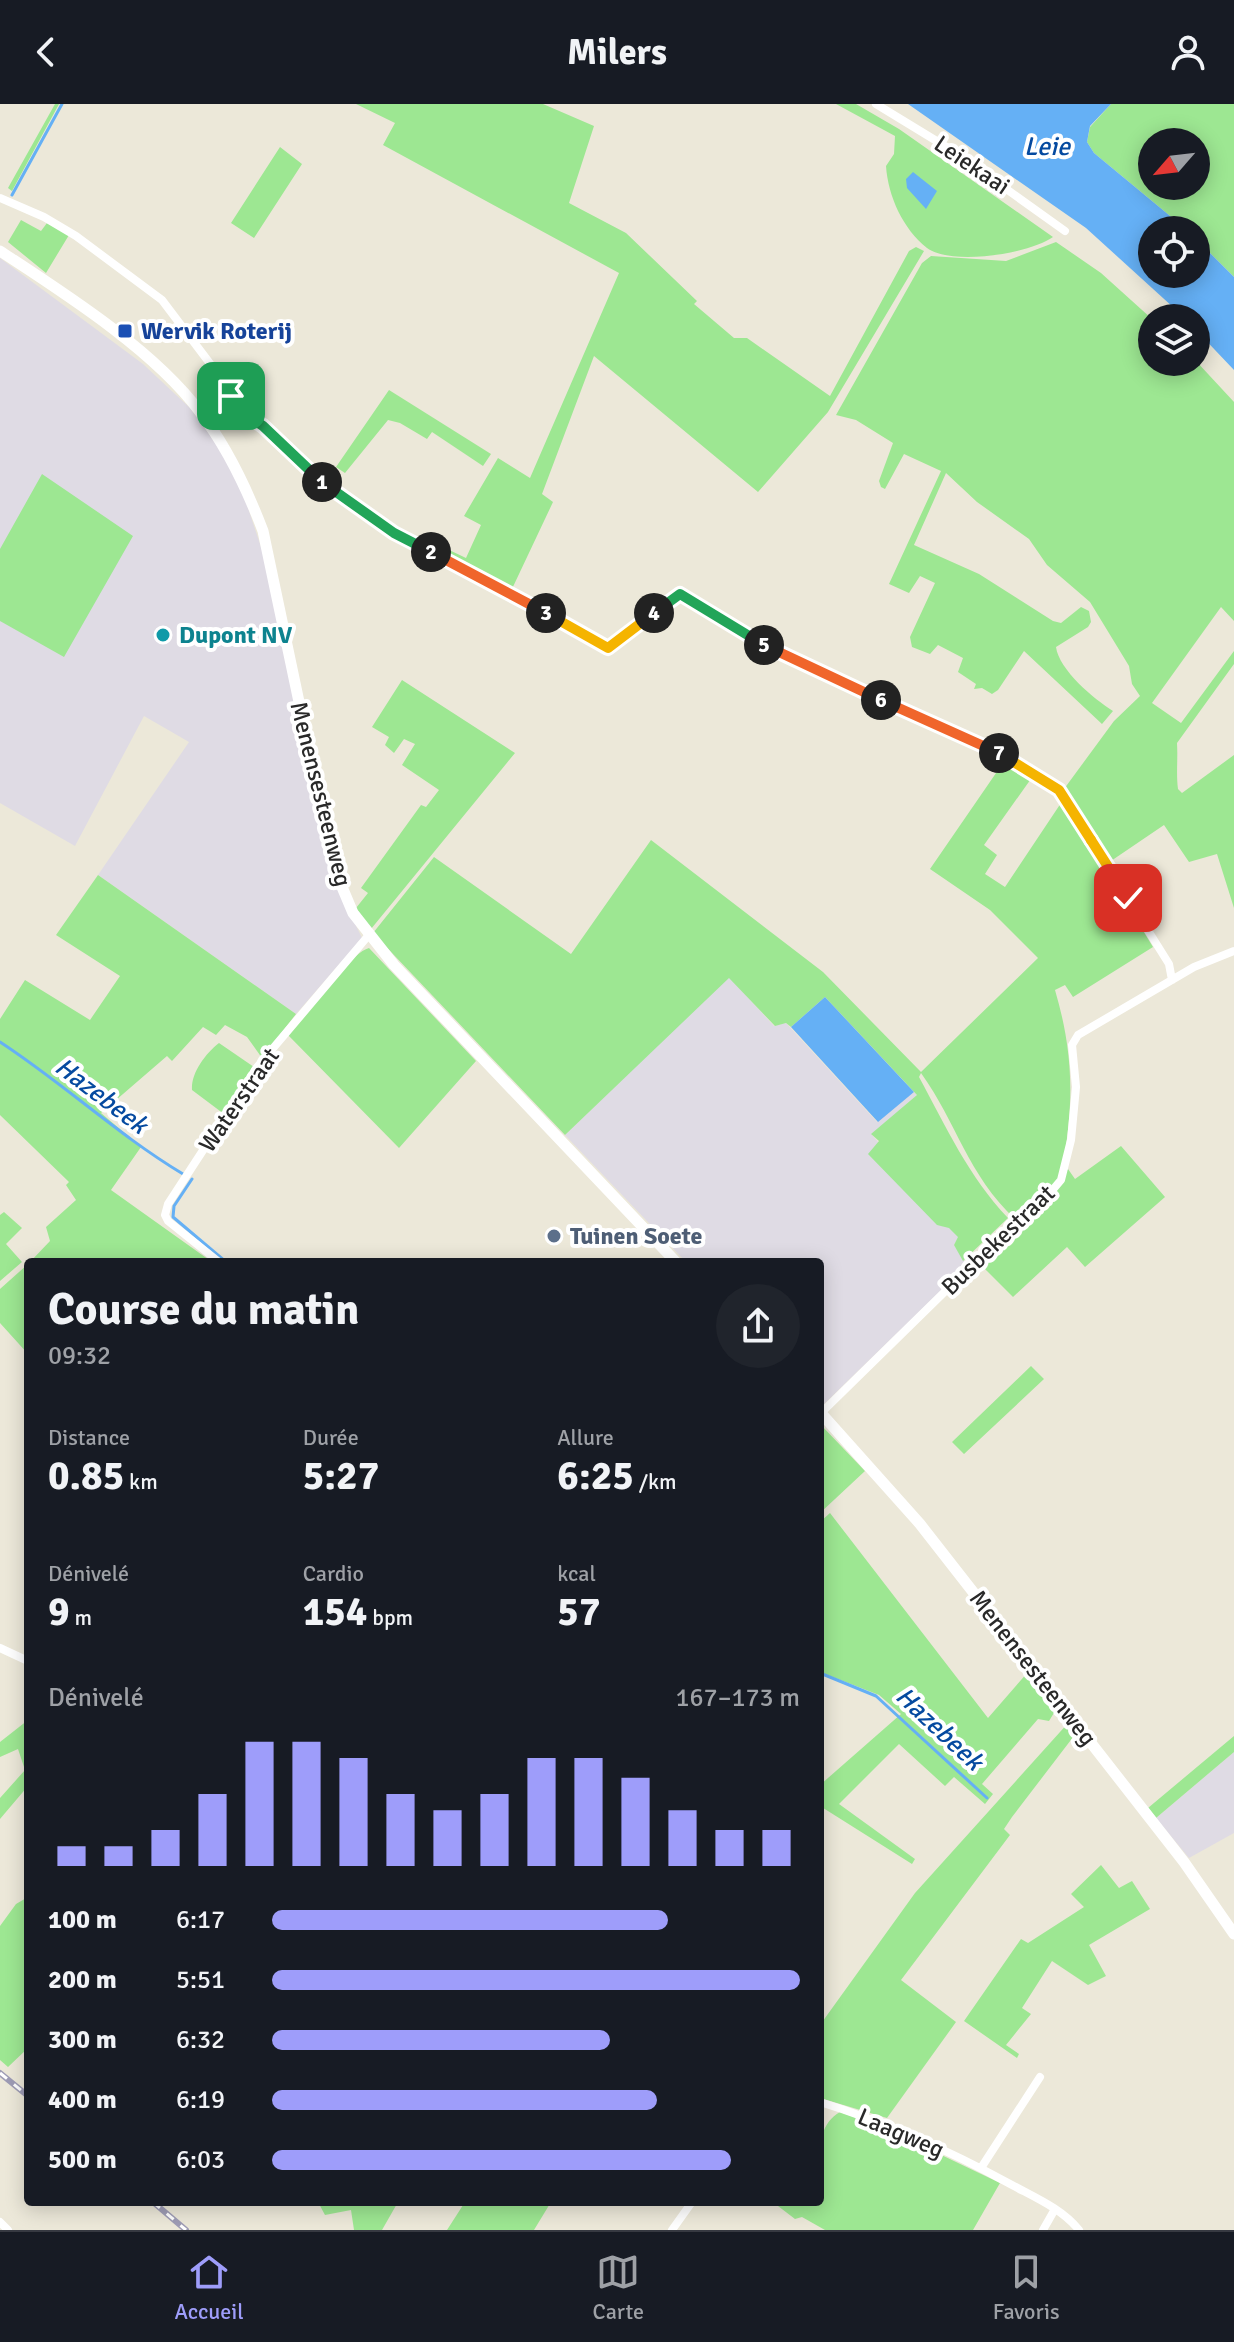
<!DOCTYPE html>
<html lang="fr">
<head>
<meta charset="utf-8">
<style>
  body { margin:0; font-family:Signika,sans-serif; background:#20242c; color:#f1f3f6; height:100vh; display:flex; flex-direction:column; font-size:30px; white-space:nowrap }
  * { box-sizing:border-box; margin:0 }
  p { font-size:26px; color:#9ea1a6 }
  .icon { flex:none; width:44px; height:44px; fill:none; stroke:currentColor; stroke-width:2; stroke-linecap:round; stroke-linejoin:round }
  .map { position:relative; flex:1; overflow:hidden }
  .drawer { position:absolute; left:24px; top:1154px; width:800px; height:948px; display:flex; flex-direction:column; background:#171b24; border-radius:8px; box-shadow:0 4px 20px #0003 }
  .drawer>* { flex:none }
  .needle { width:52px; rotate:242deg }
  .tools { position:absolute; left:1138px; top:24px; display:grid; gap:16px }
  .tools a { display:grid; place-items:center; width:72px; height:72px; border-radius:50%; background:#171b24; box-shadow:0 4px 20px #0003; font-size:40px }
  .pin { position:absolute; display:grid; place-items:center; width:68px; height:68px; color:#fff; margin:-34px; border-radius:16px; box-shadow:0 4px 12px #0006 }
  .km { position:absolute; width:40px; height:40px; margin:-20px; border-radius:50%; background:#222; color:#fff; font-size:22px; line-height:40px; text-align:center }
  .round { display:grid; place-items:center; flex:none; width:84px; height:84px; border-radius:42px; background:#20242c }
  .summary { display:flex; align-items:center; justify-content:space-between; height:136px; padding:0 24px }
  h1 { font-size:44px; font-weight:700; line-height:60px }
  .metrics { display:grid; grid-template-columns:repeat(3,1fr); gap:12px; height:136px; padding:8px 24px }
  .metrics div { display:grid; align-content:center }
  .metrics b { font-size:40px; font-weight:700 }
  .metrics small { font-size:22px; font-weight:400 }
  .metrics p { font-size:22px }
  .chart { height:224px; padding:16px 24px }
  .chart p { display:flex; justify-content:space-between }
  .chart svg { width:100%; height:144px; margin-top:8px; stroke:#9e9dfa; stroke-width:6 }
  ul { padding:0 24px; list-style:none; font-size:26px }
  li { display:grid; grid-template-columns:128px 96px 1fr; align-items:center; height:60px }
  li i { height:20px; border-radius:10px; background:#9e9dfa }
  header { display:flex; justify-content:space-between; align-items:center; height:104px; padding:0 24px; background:#171b24; font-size:36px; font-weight:700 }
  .menu { display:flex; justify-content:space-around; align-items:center; height:112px; border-top:2px solid #363941; background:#171b24; font-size:22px; color:#9ea1a6 }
  .menu a { display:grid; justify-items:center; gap:4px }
  .menu .current { color:#9e9dfa }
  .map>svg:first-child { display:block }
  .industrial { fill:#dfdbe4 }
  .green { fill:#9de792; fill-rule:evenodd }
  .water { fill:#65b0f5 }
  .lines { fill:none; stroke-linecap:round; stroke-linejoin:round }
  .stream { stroke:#65b0f5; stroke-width:3 }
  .street { stroke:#fff; stroke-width:8 }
  .secondary { stroke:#fff; stroke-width:11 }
  .rail-casing { stroke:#9e9cb5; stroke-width:6 }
  .rail { stroke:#fff; stroke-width:3; stroke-dasharray:9; stroke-linecap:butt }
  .split-1-casing { stroke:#fff; stroke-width:16 }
  .split-2-casing { stroke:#fff; stroke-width:16 }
  .split-3-casing { stroke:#fff; stroke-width:16 }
  .split-4-casing { stroke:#fff; stroke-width:16 }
  .split-5-casing { stroke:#fff; stroke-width:16 }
  .split-6-casing { stroke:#fff; stroke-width:16 }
  .split-7-casing { stroke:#fff; stroke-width:16 }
  .split-8-casing { stroke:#fff; stroke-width:16 }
  .split-9-casing { stroke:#fff; stroke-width:16 }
  .split-1 { stroke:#22a559; stroke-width:10 }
  .split-2 { stroke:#22a559; stroke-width:10 }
  .split-3 { stroke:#f0652b; stroke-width:10 }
  .split-4 { stroke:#f5b400; stroke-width:10 }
  .split-5 { stroke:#22a559; stroke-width:10 }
  .split-6 { stroke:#f0652b; stroke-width:10 }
  .split-7 { stroke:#f0652b; stroke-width:10 }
  .split-8 { stroke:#f5b400; stroke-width:10 }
  .split-9 { stroke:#f5b400; stroke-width:10 }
  .transit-dot { fill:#1a4fb4; stroke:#fff; stroke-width:3 }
  .culture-dot { fill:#0f9aa8; stroke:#fff; stroke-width:3 }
  .service-dot { fill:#5c6f8a; stroke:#fff; stroke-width:3 }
  .labels { text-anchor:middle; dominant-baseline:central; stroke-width:8; stroke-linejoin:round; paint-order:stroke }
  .street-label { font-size:24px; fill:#292929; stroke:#fff }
  .transit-label { font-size:24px; font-weight:bold; fill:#164399; stroke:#fff; text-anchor:start }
  .culture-label { font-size:24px; font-weight:bold; fill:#0d838f; stroke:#fff; text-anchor:start }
  .service-label { font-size:24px; font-weight:bold; fill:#4e5e75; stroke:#fff; text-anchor:start }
  .water-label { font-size:26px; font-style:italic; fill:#054aa0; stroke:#fff }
</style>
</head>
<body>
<header><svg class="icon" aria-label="back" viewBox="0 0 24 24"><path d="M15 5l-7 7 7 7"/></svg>Milers<svg class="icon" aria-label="person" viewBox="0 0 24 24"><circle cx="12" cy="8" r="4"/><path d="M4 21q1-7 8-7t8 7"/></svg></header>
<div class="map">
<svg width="1234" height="2126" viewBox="0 0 1234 2126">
  <rect width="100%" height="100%" fill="#ece8d9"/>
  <path class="industrial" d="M 0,154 L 143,260 L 190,304 L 223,349 L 246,398 L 263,449 L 330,768 L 362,834 L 296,910 L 98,771 L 189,638 L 144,612 L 75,742 L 0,699 Z
    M 729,873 L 774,922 L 786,919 L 877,1018 L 914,988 L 917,991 L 872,1031 L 959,1133 L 954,1141 L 967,1161 L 822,1302 L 820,1158 L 686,1158 L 565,1031 Z
    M 1234,1648 L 1234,1729 L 1189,1754 L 1156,1714 Z"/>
  <path class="green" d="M 55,0 L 59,0 L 12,87 L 8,84 Z
    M 356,0 L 543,0 L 594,22 L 569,99 L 626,129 L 697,197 L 694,200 L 734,234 L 747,234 L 830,292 L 909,147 L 916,143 L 924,147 L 828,308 L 758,388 L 594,252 L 542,390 L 553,398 L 511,487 L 441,450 L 445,444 L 466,454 L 481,421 L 464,412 L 498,354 L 530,374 L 619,169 L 383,41 L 395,19 Z
    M 836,0 L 856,0 L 899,25 L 1053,133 C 1029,150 951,162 927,144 C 903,125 888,92 886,62 L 894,50 L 895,32 Z
    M 1111,0 L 1234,0 L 1234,173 L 1196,135 L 1196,126 L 1187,126 L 1094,49 L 1087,38 L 1090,23 ZM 1152,38 L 1196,38 L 1196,82 L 1152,82 Z
    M 280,43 L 302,60 L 254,134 L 231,119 Z
    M 21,116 L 41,127 L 47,119 L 69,131 L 46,169 L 8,138 Z
    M 1056,138 L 1101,169 L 1152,215 L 1152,258 L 1196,257 L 1234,298 L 1234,517 L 1221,503 L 1152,599 L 1181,619 L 1234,547 L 1234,560 L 1177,639 C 1178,655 1176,669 1178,685 L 1182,689 L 1234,651 L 1234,804 L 1217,750 L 1189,758 L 1164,721 L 1108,759 L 1064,685 L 1114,617 L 1140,592 L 1132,580 L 1129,562 L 1090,498 L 1047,461 L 1029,435 L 977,398 L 946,369 L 914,441 L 979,470 L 1053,517 L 1061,519 L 1081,503 L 1089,507 L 1091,518 L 1088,523 L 1056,543 C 1059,566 1094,595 1113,607 L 1102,620 L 1024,547 L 998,586 L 992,590 L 982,584 L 974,585 L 976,580 L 958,568 L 963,554 L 938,541 L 930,550 L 912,543 L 910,533 L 935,479 L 920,472 L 909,489 L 889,480 L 941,367 L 904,350 L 885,385 L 881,383 L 879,377 L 893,339 L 856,316 L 836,311 L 922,159 L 931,152 L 1006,157 Z
    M 389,286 L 491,350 L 483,362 L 432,328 L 427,335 L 400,319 L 388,316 L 345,369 L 336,363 Z
    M 235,288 L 328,374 L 326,378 L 237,297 Z
    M 42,370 L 133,432 L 64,553 L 0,517 L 0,445 Z
    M 402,576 L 515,649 L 371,825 L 356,804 L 368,789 L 361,784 L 421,701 L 426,703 L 439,686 L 402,661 L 415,640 L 404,635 L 394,649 L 385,641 L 389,633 L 372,623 Z
    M 1005,656 L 1033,672 L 984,741 L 997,751 L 985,770 L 1005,783 L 1063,696 L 1153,843 L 1073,893 L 1065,881 L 1055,886 C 1070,937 1074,981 1067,1034 C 1065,1048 1064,1064 1057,1077 C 1048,1092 1029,1104 1016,1116 C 967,1070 957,1019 921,969 L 919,973 C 946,1023 969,1073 1008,1114 L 963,1157 L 954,1141 L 958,1133 L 949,1124 L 937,1121 L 868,1050 L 879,1037 L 871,1030 L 917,991 L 825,893 L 791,923 L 786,919 L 775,922 L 729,874 L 565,1031 L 373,829 L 434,753 L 571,850 L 651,736 L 823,868 L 921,968 L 1038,854 L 990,806 L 930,765 Z
    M 98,771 L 296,910 L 262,954 L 247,933 L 225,921 L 216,931 L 203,923 L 172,957 L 167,952 L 101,1009 L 141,1043 L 111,1086 L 212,1158 L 30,1158 L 50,1137 L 46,1123 L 76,1096 L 66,1081 L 69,1078 L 0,1011 L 0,915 L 25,876 L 90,916 L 120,872 L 56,831 Z
    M 369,844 L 476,957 L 399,1044 L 288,931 C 304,913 349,849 369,844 Z
    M 219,939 L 254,963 L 224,1010 L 192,986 C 191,969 205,950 219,939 Z
    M 1121,1042 L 1165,1093 L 1085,1163 L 1067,1143 L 1013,1193 L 979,1159 L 1031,1110 L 1068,1065 L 1075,1075 Z
    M 4,1108 L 22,1124 L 6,1140 L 22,1158 L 0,1177 L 0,1111 Z
    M 28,1160 L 28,1250 L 0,1219 L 0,1185 Z
    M 1031,1262 L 1044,1275 L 964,1350 L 952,1338 Z
    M 820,1320 L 865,1367 L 820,1409 Z
    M 830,1409 L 988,1614 L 1028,1568 L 1057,1604 L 1049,1617 L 1038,1615 L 982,1680 L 993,1690 L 985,1700 L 954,1673 L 945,1682 L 899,1640 L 839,1700 L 915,1755 L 912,1760 L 820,1702 L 820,1681 L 901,1610 L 879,1591 L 820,1568 L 820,1418 Z
    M 28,1616 L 28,1682 L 0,1715 L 0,1694 L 25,1666 L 18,1645 L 0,1653 L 0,1638 Z
    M 1069,1618 L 1077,1628 L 1012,1713 L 1004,1725 L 1010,1731 L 901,1876 L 956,1918 L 887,2014 L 820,1994 L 820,1921 L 915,1789 Z
    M 1234,1632 L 1234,1648 L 1156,1714 L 1148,1704 Z
    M 1101,1761 L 1119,1784 L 1132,1777 L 1150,1805 L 1089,1841 L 1106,1872 L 1088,1881 L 1052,1857 L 1022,1904 L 1031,1910 L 1006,1941 L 1019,1950 L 1017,1954 L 964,1917 L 1021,1835 L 1028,1839 L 1084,1803 L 1071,1790 Z
    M 28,1793 L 28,1944 L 8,1963 L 0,1956 L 0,1822 L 16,1800 Z
    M 840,2008 L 887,2025 L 1000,2079 L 973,2126 L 825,2126 L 802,2113 L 795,2115 L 778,2102 L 780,2098 L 820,2098 C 820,2070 811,2024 840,2008 Z
    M 318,2098 L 398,2098 L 382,2126 L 354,2126 L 351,2106 L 325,2111 Z
    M 465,2098 L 551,2098 L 534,2126 L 447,2126 Z"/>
  <path class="water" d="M 908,0 L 1111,0 L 1090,22 L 1087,38 L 1094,49 L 1187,126 L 1152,126 L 1152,170 L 1196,170 L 1196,135 L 1234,173 L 1234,266 L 1196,226 L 1196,214 L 1185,214 L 1086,124 Z
    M 913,68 L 937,87 L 926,105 L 907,84 L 906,75 Z
    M 825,893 L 914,988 L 878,1018 L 791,923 Z"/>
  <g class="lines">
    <path class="stream" d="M 12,91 L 62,0
      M 0,938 C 63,979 118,1031 183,1070
      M 192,1075 L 174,1102 L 173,1113 L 226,1158
      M 820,1569 L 876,1592 L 987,1694"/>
    <path class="street" d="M 876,0 L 953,47 L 1065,127
      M 0,94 L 44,113 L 76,132 L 162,196 L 227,282 L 230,300
      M 230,300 C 257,304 294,357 317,374 C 405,441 505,485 600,541 L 608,544 L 617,540 L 680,490 C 723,507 761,540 802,560 C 869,594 1025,642 1067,697 L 1169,860 L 1172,876
      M 199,306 L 230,300
      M 219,1158 L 168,1117 L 165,1111 L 168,1100 L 258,962 L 368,832
      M 820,1310 L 967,1166 L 1045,1095 L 1061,1076 L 1071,1036 L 1076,983 L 1072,941 L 1078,931 L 1194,863 L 1234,847
      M 0,1544 L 28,1557
      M 820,1998 C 888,2019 950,2047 1012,2081 C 1036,2094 1062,2105 1079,2126
      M 981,2064 L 1040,1973
      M 0,2118 L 8,2126
      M 672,2126 L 692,2098
      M 1043,2126 L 1055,2105"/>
    <path class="secondary" d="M 0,147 C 64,189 154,246 200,308 C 228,344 247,385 263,427 L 334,764 L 353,809 L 394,861 L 676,1158
      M 820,1308 L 920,1420 L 1184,1758 L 1234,1830"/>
    <g class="rail-casing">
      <path id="rail" d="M 0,1969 L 28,1992
        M 153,2098 L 186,2126"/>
    </g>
    <use href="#rail" class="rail"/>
  </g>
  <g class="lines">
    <g class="split-1-casing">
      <path id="split-1" d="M 231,292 L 230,300 L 263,322 L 322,378"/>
    </g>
    <g class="split-2-casing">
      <path id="split-2" d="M 322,378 L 394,429 L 431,448"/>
    </g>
    <g class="split-3-casing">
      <path id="split-3" d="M 431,448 L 546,509"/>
    </g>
    <g class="split-4-casing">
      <path id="split-4" d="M 546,509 L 608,544 L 654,509"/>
    </g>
    <g class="split-5-casing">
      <path id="split-5" d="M 654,509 L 680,490 L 764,541"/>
    </g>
    <g class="split-6-casing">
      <path id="split-6" d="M 764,541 L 881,596"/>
    </g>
    <g class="split-7-casing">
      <path id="split-7" d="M 881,596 L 999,649"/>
    </g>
    <g class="split-8-casing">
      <path id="split-8" d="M 999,649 L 1059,686 L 1091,736"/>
    </g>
    <g class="split-9-casing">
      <path id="split-9" d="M 1091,736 L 1128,794"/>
    </g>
    <use href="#split-1" class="split-1"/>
    <use href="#split-2" class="split-2"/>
    <use href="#split-3" class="split-3"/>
    <use href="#split-4" class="split-4"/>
    <use href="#split-5" class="split-5"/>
    <use href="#split-6" class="split-6"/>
    <use href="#split-7" class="split-7"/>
    <use href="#split-8" class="split-8"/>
    <use href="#split-9" class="split-9"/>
  </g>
  <rect class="transit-dot" x="117" y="219" width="16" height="16" rx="4"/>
  <circle class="culture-dot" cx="163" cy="531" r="8"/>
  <circle class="service-dot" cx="554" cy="1132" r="8"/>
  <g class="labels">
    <g class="street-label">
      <text transform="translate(972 61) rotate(34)">Leiekaai</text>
      <text transform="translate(321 690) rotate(76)">Menensesteenweg</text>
      <text transform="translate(239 996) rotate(-55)">Waterstraat</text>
      <text transform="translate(998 1136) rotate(-44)">Busbekestraat</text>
      <text transform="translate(1033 1564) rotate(52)">Menensesteenweg</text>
      <text transform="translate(901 2029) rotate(23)">Laagweg</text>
    </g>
    <g class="transit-label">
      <text x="141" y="227">Wervik Roterij</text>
    </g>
    <g class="culture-label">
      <text x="179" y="531">Dupont NV</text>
    </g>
    <g class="service-label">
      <text x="570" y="1132">Tuinen Soete</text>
    </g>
    <g class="water-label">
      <text x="1047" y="43">Leie</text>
      <text transform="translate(101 992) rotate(37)">Hazebeek</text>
      <text transform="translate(939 1625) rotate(43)">Hazebeek</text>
    </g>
  </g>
</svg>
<div class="tools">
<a><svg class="needle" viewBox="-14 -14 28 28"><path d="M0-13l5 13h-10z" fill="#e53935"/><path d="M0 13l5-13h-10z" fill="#9ea1a6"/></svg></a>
<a><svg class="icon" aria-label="locate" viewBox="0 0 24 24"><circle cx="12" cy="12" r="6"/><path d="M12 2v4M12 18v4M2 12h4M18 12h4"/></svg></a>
<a><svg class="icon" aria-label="layers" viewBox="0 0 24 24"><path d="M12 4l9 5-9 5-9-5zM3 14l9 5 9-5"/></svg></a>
</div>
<div class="pin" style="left:231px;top:292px;background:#1e9e55"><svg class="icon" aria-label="arrive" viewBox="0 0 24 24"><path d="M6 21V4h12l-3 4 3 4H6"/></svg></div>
<div class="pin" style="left:1128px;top:794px;background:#d93025"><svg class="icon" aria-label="check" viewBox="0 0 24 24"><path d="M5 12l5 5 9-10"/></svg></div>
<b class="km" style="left:322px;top:378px">1</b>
<b class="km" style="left:431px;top:448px">2</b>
<b class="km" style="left:546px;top:509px">3</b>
<b class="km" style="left:654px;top:509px">4</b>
<b class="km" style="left:764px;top:541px">5</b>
<b class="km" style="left:881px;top:596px">6</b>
<b class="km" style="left:999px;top:649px">7</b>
<section class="drawer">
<div class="summary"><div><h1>Course du matin</h1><p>09:32</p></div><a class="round"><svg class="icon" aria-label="share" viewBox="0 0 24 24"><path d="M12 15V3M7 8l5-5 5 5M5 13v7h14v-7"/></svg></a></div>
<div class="metrics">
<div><p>Distance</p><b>0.85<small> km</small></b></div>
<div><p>Durée</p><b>5:27</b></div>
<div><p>Allure</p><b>6:25<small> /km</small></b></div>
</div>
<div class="metrics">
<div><p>Dénivelé</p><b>9<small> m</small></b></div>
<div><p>Cardio</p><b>154<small> bpm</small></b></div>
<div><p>kcal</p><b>57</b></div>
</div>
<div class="chart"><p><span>Dénivelé</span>167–173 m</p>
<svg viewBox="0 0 160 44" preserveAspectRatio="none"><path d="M5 44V38M15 44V38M25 44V33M35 44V22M45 44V6M55 44V6M65 44V11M75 44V22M85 44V27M95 44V22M105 44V11M115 44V11M125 44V17M135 44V27M145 44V33M155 44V33"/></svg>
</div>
<ul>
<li><b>100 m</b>6:17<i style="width:75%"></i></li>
<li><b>200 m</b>5:51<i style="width:100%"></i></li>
<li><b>300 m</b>6:32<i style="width:64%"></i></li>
<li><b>400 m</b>6:19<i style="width:73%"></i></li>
<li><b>500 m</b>6:03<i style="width:87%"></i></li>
</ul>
</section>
</div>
<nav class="menu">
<a class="current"><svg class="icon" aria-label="home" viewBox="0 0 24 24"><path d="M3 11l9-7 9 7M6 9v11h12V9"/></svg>Accueil</a>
<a><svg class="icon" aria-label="map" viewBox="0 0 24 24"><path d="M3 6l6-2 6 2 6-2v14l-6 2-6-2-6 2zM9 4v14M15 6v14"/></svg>Carte</a>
<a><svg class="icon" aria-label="saved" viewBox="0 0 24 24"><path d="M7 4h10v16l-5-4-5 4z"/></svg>Favoris</a>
</nav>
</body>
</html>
